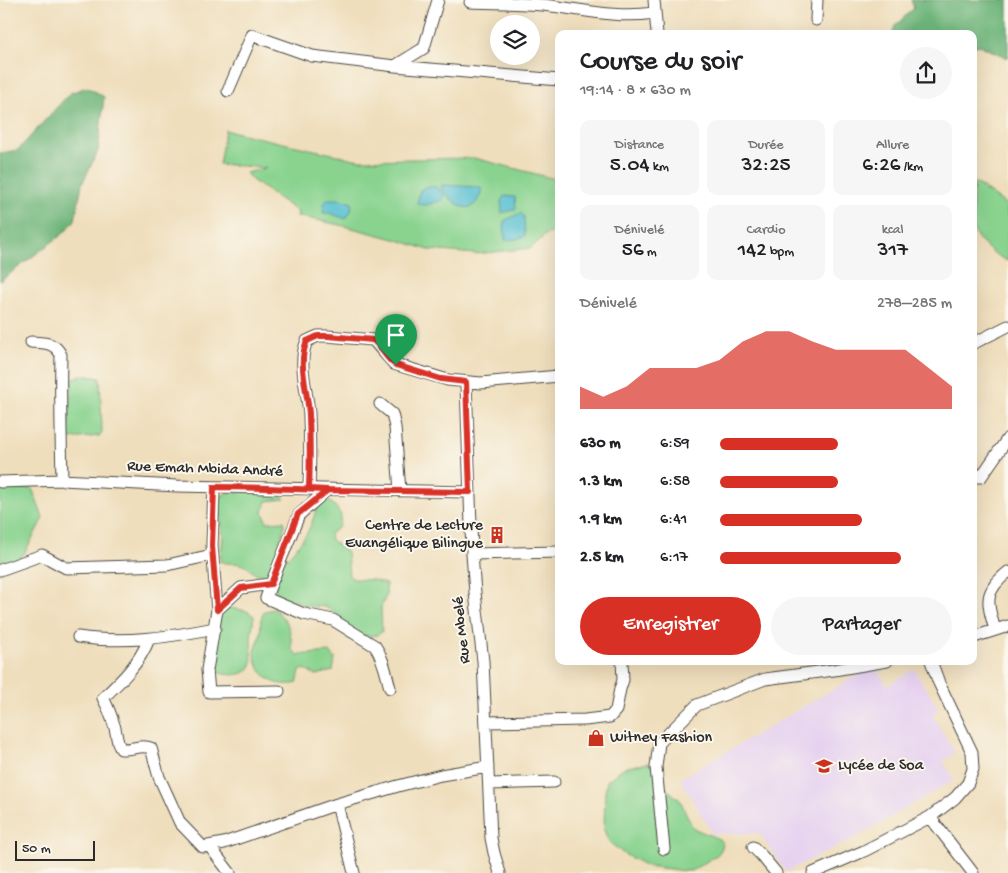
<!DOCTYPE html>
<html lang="fr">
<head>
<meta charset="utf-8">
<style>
  body { margin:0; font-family:"Gochi Hand",sans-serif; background:#f6f6f6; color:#202124; height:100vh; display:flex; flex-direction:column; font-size:19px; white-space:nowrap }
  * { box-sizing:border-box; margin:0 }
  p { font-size:16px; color:#757577 }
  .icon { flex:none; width:28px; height:28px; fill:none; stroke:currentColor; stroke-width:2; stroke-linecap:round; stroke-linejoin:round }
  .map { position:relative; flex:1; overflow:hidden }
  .drawer { position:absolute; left:555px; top:30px; width:422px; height:635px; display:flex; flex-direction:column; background:#fff; border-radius:10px; box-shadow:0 5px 20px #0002 }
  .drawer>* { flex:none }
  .controls { position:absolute; left:490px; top:15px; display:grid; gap:10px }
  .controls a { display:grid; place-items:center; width:50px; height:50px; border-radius:50%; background:#fff; box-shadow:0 5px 20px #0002; font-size:25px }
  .scale { position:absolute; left:15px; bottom:12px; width:80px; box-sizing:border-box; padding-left:5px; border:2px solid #2b2b2b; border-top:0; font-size:14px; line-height:18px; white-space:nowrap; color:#2b2b2b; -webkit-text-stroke:4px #fbf7ec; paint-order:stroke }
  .pin { position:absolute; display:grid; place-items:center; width:42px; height:42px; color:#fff; margin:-51px -21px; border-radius:50% 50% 50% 0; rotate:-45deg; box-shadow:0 0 5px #0007 }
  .pin .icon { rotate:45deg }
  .round { display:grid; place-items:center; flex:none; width:52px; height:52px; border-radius:26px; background:#f6f6f6 }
  .overview { display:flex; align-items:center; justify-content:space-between; height:85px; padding:0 25px }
  h1 { font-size:28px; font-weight:600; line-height:38px }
  .metrics { display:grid; grid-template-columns:repeat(3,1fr); gap:8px; height:85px; padding:5px 25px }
  .metrics div { display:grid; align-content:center; border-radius:10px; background:#f6f6f6; text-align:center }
  .metrics b { font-size:21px; font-weight:600 }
  .metrics small { font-size:14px; font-weight:400 }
  .metrics p { font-size:14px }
  .chart { height:140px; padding:10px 25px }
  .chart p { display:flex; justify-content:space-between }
  .chart svg { width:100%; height:90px; margin-top:5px; fill:#d93025; opacity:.7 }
  .cta { display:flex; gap:10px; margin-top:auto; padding:10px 25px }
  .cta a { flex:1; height:58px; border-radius:30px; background:#d93025; color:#fff; font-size:20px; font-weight:600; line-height:58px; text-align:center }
  .cta a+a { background:#f6f6f6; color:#202124 }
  ul { padding:0 25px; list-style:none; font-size:16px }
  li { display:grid; grid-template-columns:80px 60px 1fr; align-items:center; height:38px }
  li i { height:12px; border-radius:6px; background:#d93025 }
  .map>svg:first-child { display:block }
  .built { fill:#e6d2f0 }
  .green { fill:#89d38f; stroke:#5a7f5d }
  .forest { fill:#6eb57a; stroke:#4c7052 }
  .water { fill:#55bfd1; stroke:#40757e }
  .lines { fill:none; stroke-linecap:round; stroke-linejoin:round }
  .minor-casing { stroke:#484641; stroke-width:13 }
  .minor { stroke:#fff; stroke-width:11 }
  .route-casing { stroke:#fff; stroke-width:10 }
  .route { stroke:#d93025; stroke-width:6 }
  .labels { text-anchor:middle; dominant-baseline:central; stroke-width:4; stroke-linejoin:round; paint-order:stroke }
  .street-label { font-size:16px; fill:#2b2b2b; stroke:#fbf7ec }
  .poi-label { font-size:16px; fill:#2b2b2b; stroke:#fbf7ec; text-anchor:start }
</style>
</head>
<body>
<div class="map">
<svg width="1008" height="873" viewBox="0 0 1008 873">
  <rect width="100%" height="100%" fill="#fbf7ec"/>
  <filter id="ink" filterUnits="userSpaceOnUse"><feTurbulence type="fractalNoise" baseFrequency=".02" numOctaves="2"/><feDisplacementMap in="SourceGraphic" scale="10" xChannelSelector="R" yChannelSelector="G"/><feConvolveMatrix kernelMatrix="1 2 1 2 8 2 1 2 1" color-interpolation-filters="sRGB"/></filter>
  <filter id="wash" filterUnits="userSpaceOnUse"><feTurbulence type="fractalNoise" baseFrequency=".0096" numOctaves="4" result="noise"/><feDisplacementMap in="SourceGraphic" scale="20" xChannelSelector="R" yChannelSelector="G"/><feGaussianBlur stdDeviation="1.12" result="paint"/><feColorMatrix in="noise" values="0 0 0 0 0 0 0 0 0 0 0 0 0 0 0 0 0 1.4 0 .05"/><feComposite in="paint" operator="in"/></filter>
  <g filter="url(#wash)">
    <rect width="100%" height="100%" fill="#efdebc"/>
    <path class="built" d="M 875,665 L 887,686 L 914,669 L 939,709 L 932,714 L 955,753 L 943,761 L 954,780 L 860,835 L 786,872 L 759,833 L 713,834 L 680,779 Z"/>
    <path class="green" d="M 225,130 L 359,160 L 474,158 L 559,180 L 559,230 L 545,235 L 531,248 L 476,254 L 429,250 L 398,240 L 340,225 L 297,216 L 298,212 L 252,180 L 246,173 L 266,168 L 219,164 Z
      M 974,182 L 1007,205 L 1008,261 C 997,257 977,242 974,230 C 971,222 974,192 974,182 Z
      M 82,375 L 100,378 L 102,433 L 99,436 L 70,439 L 67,431 L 72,382 L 74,378 Z
      M 32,488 L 43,518 L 24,554 L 0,573 L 0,489 Z
      M 230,492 L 279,493 L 285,499 L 267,501 L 263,512 L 267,522 L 284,521 L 285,525 L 280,541 L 279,558 L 270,574 C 249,578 255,568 240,564 C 233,562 227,565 220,561 L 223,538 L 219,503 L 222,495 Z
      M 322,496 L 334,505 L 341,515 L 339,527 L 330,534 L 331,540 L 347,552 L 349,576 L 354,579 L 373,580 L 386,584 L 386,596 L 381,607 L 382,632 L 377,635 L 348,638 L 340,630 L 334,613 L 325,607 L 302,605 L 297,601 L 280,600 L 275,597 C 273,563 289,560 305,536 C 313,525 315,509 322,496 Z
      M 221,606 L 247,611 L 254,616 L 251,637 L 252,662 C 251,666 249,670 245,672 C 238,677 216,675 211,668 Z
      M 274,609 C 289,621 291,631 292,649 L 298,655 L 330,652 L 335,659 L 333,671 L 316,675 L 304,669 L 300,671 L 297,683 C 292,685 288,684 282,684 C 266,682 255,668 255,652 C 256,647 259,641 260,636 C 262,625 258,621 265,611 Z
      M 647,763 L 655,768 L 664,787 L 680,800 L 691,824 L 695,829 L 719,839 L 723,844 L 721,850 L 717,855 L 691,871 L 685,871 L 647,866 L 624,854 L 609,842 L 604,830 L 605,793 L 607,781 L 623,768 Z"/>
    <path class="forest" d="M 911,0 L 1008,0 L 1008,58 L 979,45 L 974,47 L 974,34 L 892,34 L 895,26 L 914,8 Z
      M 87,87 L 104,97 L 98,151 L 82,184 L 75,220 L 64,233 L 0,281 L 0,153 L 18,150 L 70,93 Z"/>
    <path class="water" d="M 442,185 L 477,187 L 482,189 C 476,211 466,213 449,197 C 446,194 444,191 441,188 Z
      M 426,187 L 436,187 L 445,195 L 443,200 L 426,205 L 417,204 L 420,190 Z
      M 504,196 L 515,197 L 516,209 L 502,213 L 501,201 Z
      M 327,199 L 340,199 L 352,203 L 351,211 L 346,219 L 329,213 L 323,213 L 324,204 Z
      M 521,213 L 524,217 L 525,236 L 517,239 L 505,240 L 504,221 Z"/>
  </g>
  <g filter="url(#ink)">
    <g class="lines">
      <g class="minor-casing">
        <path id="minor" d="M 654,0 L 657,34
          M 470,2 C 494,3 519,3 543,5 C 581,9 616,19 654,13
          M 816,20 L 817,0
          M 395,66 L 559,80
          M 228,91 L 252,35 L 312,56 L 395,66 L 424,48 L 438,0
          M 31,342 C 44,343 55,342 61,355 C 60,397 61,438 62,480
          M 974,343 L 1008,326
          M 466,382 L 472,554 L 475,593 L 483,661 L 491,838 L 494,853 L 500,873
          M 380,404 L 392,414 L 395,427 L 400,491
          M 974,477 L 981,477 L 1008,438
          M 0,482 L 62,480 L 177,486 L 469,492
          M 214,487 L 212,546 L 217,610 L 207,670 L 209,692 L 279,691
          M 309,489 C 310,464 310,440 309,415 C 308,392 297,363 307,341 L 318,336 L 327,336 L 373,340 L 394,364 L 448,380 L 481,383 L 559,376
          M 472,554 L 559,552
          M 0,570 L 42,555 L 66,568 L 167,565 L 212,555
          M 271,584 L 266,598 L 304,614 L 333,620 L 375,646 C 384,659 386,674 390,688
          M 217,610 L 241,588 L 271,584 L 299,515 L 328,489
          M 995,630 C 987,602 983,592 1008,572
          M 78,637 C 124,644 170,637 215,628
          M 974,637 L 1008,626
          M 149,639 C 139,664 122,680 103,698 C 108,707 111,715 114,725 C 117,732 116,743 121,749 C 132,750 141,744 151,748 L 159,777 L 180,823 L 203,847 L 224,843 L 337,804 L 398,786 L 441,775 L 488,767
          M 486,722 L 585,720 L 610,717 L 616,710 L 620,689 L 623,680 L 622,661
          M 489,784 L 554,782
          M 337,804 L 354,873
          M 930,817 L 973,873
          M 210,847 L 230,873
          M 753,847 L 762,856 L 776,873
          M 664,849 L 656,767 L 659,743 L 697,705 L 765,679 L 834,670 L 887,661
          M 813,873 L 864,851 L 930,817 L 955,798 L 968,783 L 973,769 L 972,752 L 939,683 L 931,661"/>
      </g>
      <use href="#minor" class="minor"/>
    </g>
  </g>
  <g class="lines" filter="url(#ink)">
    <g class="route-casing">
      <path id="route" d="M 396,365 C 385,359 383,347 373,340 L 328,336 L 318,336 L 307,341 C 297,363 308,392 309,415 C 310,440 310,464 309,489 L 328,490 L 298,514 L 271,584 L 241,588 L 217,610 L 212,546 L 214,487 C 252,487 290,489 328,490 L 470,492 L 466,382 L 441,379 L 396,365"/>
    </g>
    <use href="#route" class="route"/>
  </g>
  <defs>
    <g id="building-bare" transform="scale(1.35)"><path d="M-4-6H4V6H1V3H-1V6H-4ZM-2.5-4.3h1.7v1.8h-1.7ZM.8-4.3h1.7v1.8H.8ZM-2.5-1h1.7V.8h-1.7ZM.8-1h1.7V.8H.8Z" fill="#c8321e" stroke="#fbf7ec" stroke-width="2.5" paint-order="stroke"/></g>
    <g id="shop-bare" transform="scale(1.35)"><path d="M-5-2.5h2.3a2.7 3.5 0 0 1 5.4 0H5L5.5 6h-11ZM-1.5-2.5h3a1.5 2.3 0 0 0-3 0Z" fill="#c8321e" stroke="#fbf7ec" stroke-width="2.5" paint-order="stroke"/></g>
    <g id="school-bare" transform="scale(1.35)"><path d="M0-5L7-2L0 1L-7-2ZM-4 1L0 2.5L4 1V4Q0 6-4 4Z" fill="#c8321e" stroke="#fbf7ec" stroke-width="2.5" paint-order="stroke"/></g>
  </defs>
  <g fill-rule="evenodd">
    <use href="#building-bare" x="497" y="535"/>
    <use href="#shop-bare" x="596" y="738"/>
    <use href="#school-bare" x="824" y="766"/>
  </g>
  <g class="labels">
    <g class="street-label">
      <text transform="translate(205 470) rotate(2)">Rue Emah Mbida André</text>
      <text transform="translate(463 630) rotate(-96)">Rue Mbelé</text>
    </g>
    <g class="poi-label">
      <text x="483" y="526" text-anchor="end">Centre de Lecture<tspan x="483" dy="18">Evangélique Bilingue</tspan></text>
      <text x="610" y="738">Witney Fashion</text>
      <text x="838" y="766">Lycée de Soa</text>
    </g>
  </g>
</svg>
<div class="controls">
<a><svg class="icon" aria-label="layers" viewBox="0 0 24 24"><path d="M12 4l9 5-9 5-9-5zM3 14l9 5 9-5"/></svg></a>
</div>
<div class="scale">50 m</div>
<div class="pin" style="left:396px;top:365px;background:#1e9e55"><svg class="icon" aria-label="arrive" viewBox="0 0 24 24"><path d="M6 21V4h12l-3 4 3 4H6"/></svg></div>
<section class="drawer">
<div class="overview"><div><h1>Course du soir</h1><p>19:14 · 8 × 630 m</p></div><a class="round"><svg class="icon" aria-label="share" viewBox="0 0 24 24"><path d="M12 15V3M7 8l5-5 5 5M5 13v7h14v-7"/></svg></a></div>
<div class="metrics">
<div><p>Distance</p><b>5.04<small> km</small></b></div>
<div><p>Durée</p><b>32:25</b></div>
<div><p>Allure</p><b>6:26<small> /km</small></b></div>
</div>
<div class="metrics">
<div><p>Dénivelé</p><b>56<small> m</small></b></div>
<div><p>Cardio</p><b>142<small> bpm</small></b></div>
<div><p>kcal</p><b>317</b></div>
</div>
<div class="chart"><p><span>Dénivelé</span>278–285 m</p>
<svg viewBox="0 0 160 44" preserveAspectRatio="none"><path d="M0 44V33L10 38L20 33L30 24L40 24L50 24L60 20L70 11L80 6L90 6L100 11L110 15L120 15L130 15L140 15L150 24L160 33V44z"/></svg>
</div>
<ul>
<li><b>630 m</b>6:59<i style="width:51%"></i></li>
<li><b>1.3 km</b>6:58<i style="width:51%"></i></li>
<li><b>1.9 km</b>6:41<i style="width:61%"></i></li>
<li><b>2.5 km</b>6:17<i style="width:78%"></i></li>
</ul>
<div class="cta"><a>Enregistrer</a><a>Partager</a></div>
</section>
</div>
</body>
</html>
